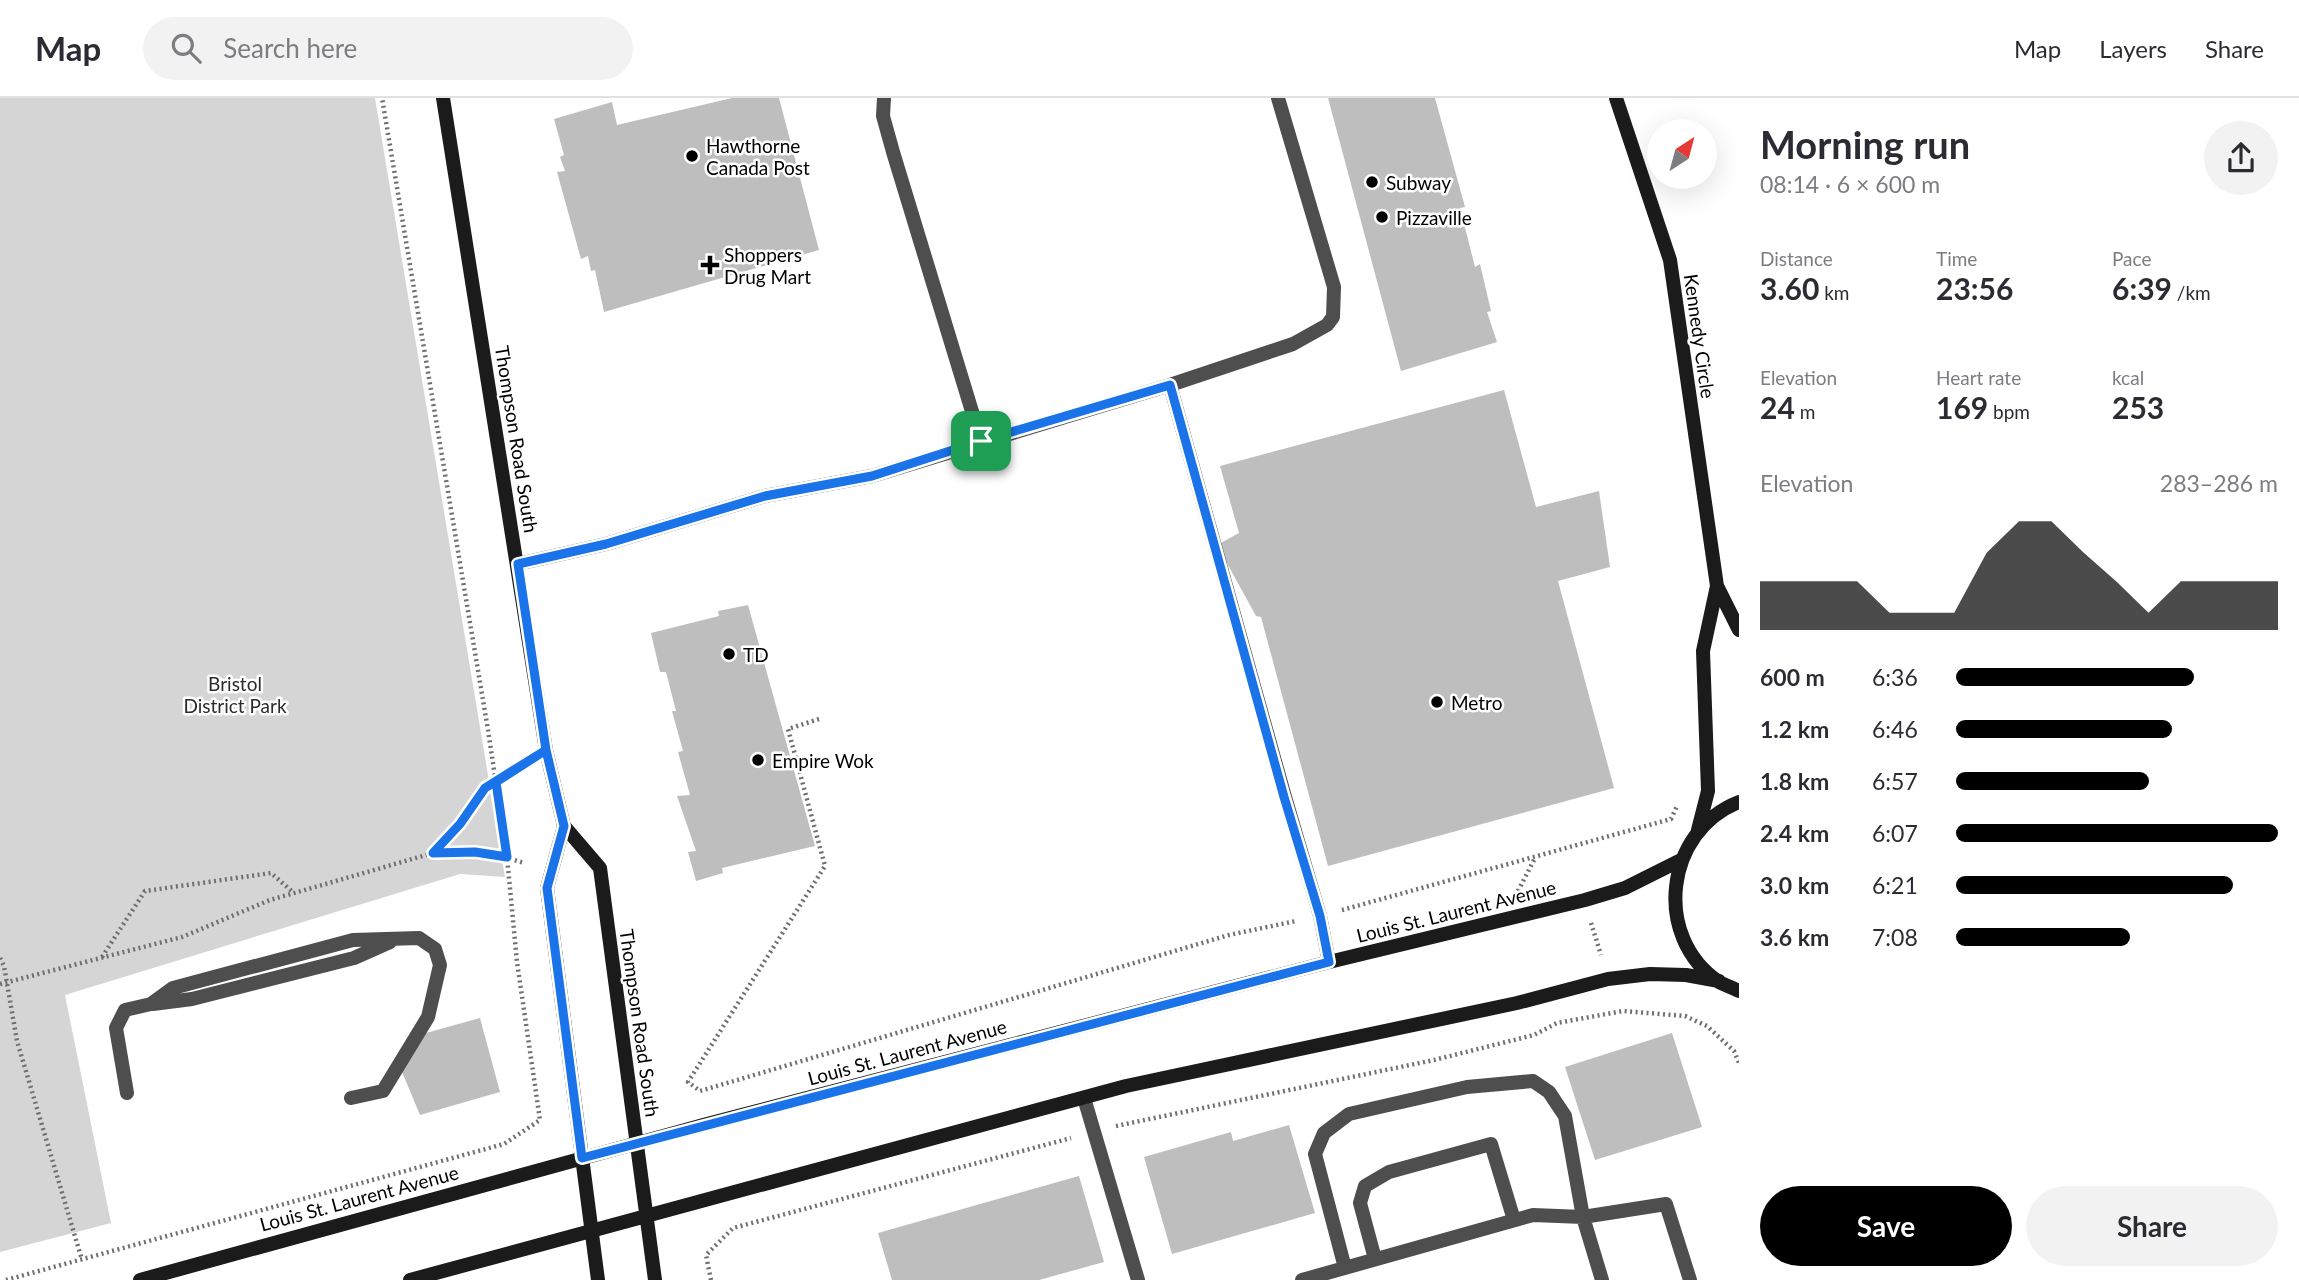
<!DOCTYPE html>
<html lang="en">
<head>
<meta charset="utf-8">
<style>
  body { margin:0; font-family:Lato,sans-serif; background:#f2f2f3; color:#2b2b33; height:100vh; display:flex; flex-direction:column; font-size:26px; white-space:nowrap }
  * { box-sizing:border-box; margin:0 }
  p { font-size:23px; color:#7c7c81 }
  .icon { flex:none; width:38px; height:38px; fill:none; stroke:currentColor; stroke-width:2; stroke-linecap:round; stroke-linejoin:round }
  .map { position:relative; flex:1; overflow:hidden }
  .sheet { display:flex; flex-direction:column; background:#fff; width:560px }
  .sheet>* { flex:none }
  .needle { width:46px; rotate:36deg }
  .controls { position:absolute; left:1647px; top:21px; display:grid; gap:14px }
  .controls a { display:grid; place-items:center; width:70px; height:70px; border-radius:50%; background:#fff; box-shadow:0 7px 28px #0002; font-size:35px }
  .pin { position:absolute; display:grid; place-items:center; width:60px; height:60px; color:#fff; margin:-30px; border-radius:14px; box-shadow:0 4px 10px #0006 }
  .round { display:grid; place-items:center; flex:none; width:74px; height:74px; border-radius:37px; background:#f2f2f3 }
  .headline { display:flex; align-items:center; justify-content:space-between; height:119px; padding:0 21px }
  h1 { font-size:38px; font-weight:700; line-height:52px }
  .figures { display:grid; grid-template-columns:repeat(3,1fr); gap:10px; height:119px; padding:7px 21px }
  .figures div { display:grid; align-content:center }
  .figures b { font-size:30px; font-weight:700 }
  .figures small { font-size:19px; font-weight:400 }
  .figures p { font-size:19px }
  .chart { height:196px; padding:14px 21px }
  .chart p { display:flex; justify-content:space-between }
  .chart svg { width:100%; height:126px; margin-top:7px; fill:#000; opacity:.7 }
  .action { display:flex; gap:14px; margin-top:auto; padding:14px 21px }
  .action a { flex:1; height:80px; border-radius:42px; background:#000; color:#fff; font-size:28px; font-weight:700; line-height:80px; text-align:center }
  .action a+a { background:#f2f2f3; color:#2b2b33 }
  ul { padding:0 21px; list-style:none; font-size:23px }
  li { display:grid; grid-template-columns:112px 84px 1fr; align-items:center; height:52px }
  li i { height:18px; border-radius:9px; background:#000 }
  header { display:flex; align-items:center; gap:42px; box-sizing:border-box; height:98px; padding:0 35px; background:#fff; border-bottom:2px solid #e1e1e2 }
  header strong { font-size:33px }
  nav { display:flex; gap:38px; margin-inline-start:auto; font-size:24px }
  .search { width:490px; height:63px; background:#f2f2f3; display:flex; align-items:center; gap:18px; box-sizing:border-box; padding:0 24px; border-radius:38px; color:#7c7c81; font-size:26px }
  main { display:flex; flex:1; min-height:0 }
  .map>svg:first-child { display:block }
  .green { fill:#d5d5d5 }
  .building { fill:#bebebe }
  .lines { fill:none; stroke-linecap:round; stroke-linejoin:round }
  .path { stroke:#707070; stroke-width:4.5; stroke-dasharray:2 3.5; stroke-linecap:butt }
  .lane { stroke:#4e4e4e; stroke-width:14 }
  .secondary { stroke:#1b1b1b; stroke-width:14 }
  .route-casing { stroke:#fff; stroke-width:14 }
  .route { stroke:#1a73e8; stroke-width:9 }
  .poi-dot { fill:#000; stroke:#fff; stroke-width:2.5 }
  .labels { text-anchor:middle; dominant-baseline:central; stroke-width:5; stroke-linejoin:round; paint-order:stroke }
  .poi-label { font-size:19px; fill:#000; stroke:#fff; text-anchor:start }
  .street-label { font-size:19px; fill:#000; stroke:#fff }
  .park-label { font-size:19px; fill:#2c2c2c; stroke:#fff }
</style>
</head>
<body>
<header>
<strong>Map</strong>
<div class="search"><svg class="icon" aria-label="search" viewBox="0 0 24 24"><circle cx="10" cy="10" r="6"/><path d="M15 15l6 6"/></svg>Search here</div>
<nav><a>Map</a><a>Layers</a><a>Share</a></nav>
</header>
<main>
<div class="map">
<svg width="1739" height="1182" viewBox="0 0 1739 1182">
  <rect width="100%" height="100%" fill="#fff"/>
  <path class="green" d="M 0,0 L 375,0 L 505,779 L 460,776 L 65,897 L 111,1125 L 0,1154 Z"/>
  <path class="building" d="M 732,0 L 779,0 L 819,152 L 604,214 L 595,172 L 591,173 L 588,158 L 581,161 L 557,74 L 565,73 L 560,59 L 564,57 L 554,21 L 612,4 L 617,27 Z
    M 1328,0 L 1435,0 L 1465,109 L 1460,110 L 1475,169 L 1480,166 L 1491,213 L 1487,214 L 1497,244 L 1401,273 Z
    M 1504,292 L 1536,409 L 1599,393 L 1610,469 L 1558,483 L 1614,690 L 1328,768 L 1261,519 L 1256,518 L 1217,447 L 1239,435 L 1220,368 Z
    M 748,507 L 815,748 L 722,770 L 723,775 L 696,783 L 688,754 L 696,753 L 677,698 L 690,697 L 678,654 L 683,653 L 672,613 L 676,613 L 666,574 L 660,574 L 651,535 L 719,518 L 718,513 Z
    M 480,920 L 500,994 L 420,1017 L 402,974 L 426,935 Z
    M 1672,935 L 1702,1029 L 1595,1062 L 1565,969 Z
    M 1289,1027 L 1315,1115 L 1172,1156 L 1144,1059 L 1231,1034 L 1233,1043 Z
    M 1079,1078 L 1104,1164 L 1039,1182 L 892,1182 L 878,1135 Z"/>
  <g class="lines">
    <path class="path" d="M 819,621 L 788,631 L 825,768 L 688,984 L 700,993 L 1229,837 L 1296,823
      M 433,755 C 465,754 494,755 524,765
      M 1518,793 L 1535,760
      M 1342,812 L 1671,721 L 1677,708
      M 1591,825 L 1601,857
      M 102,859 L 145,793 L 271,775 L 294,795
      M 0,860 L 4,868 L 17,943 L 82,1162
      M 0,886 L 182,839 L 270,802 L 433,755 L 460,726 L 485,690 L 525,666
      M 1116,1028 L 1434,962 L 1534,937 L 1557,925 L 1623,913 L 1685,918 L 1707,928 L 1734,953 L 1739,965
      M 6,1182 L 504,1046 L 540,1022 L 517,864 L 507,759 L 488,632 L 382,0
      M 711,1182 L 706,1157 L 733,1130 L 1071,1040"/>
    <path class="lane" d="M 884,0 L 883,18 L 893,54 L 981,343
      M 1170,287 L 1285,699 L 1320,818 L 1329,864
      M 518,466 L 606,446 L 765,398 L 872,378 L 1170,287 L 1293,246 L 1327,227 L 1333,219 L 1334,189 L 1278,0
      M 153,906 L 192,901 L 354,860 L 390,844
      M 127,995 L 116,930 L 125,912 L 151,906 L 173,890 L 353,842 L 419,840 L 435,851 L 440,867 L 428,919 L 383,993 L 351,1000
      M 1084,1000 L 1138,1182
      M 1375,1161 L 1360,1105 L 1365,1088 L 1389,1074 L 1491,1046 L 1514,1122
      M 1345,1170 L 1315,1056 L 1324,1035 L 1349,1016 L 1467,989 L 1533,983 L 1549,994 L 1565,1018 L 1583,1119 L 1666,1106 L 1690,1182
      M 1302,1182 L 1533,1117 L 1583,1119 L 1602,1182"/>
    <path class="secondary" d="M 443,0 L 546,652 L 564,728 L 600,770 L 655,1182
      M 1616,0 L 1670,162 L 1717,488 L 1739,532
      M 1739,704 C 1665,733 1652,839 1719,884 C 1725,887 1733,890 1739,893
      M 564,728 L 547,790 L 598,1182
      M 1698,732 L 1708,693 L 1703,553 L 1717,488
      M 140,1182 L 707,1026 L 1329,864 L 1585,802 L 1625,790 L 1681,762
      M 410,1182 L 1126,988 L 1517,905 L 1608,881 L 1650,876 L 1686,877 L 1719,883"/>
  </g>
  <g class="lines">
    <g class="route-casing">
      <path id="route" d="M 981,343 L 872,378 L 765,398 L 606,446 L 518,466 L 546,652 L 485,690 L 460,726 L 433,755 L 475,754 L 507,759 L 496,684 L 546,652 L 564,728 L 547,790 L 582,1060 L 1329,864 L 1320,818 L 1284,699 L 1170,287 L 981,343"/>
    </g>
    <use href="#route" class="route"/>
  </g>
  <g class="poi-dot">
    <circle cx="692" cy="58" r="7"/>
    <circle cx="1372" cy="84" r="7"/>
    <circle cx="1382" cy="119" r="7"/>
    <path d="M706.5 156.5h7v7h7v7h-7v7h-7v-7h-7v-7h7z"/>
    <circle cx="729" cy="556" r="7"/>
    <circle cx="1437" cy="604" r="7"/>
    <circle cx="758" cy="662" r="7"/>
  </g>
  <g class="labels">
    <g class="poi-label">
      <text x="706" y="47">Hawthorne<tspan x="706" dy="22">Canada Post</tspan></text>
      <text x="1386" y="84">Subway</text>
      <text x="1396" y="119">Pizzaville</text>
      <text x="724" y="156">Shoppers<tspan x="724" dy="22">Drug Mart</tspan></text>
      <text x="743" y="556">TD</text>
      <text x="1451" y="604">Metro</text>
      <text x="772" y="662">Empire Wok</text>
    </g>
    <g class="street-label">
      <text transform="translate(1700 238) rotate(82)">Kennedy Circle</text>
      <text transform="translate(517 341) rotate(81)">Thompson Road South</text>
      <text transform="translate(1456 813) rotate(-14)">Louis St. Laurent Avenue</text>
      <text transform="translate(640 925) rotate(82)">Thompson Road South</text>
      <text transform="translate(907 954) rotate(-15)">Louis St. Laurent Avenue</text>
      <text transform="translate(359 1100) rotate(-15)">Louis St. Laurent Avenue</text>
    </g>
    <g class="park-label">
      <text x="235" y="585">Bristol<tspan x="235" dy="22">District Park</tspan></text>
    </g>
  </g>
</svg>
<div class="controls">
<a><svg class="needle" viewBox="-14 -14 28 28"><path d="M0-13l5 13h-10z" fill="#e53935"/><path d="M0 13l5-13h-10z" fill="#7c7c81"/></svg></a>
</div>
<div class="pin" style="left:981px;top:343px;background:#1e9e55"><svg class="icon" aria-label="arrive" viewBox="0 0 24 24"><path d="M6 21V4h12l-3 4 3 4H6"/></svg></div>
</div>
<section class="sheet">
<div class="headline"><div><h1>Morning run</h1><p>08:14 · 6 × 600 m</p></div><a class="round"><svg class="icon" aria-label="share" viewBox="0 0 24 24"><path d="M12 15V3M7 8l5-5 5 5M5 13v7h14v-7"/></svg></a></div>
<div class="figures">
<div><p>Distance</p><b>3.60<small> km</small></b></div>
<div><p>Time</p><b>23:56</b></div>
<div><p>Pace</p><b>6:39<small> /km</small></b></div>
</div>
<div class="figures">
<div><p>Elevation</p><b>24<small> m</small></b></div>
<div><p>Heart rate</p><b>169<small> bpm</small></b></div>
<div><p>kcal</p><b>253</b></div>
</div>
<div class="chart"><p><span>Elevation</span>283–286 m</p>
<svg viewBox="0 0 160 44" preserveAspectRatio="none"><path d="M0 44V27L10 27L20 27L30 27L40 38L50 38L60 38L70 17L80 6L90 6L100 17L110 27L120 38L130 27L140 27L150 27L160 27V44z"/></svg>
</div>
<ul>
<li><b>600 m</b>6:36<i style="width:74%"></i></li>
<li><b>1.2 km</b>6:46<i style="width:67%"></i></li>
<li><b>1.8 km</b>6:57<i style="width:60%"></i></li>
<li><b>2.4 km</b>6:07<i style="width:100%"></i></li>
<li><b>3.0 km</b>6:21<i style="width:86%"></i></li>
<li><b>3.6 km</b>7:08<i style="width:54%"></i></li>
</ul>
<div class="action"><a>Save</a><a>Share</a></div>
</section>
</main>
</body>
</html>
